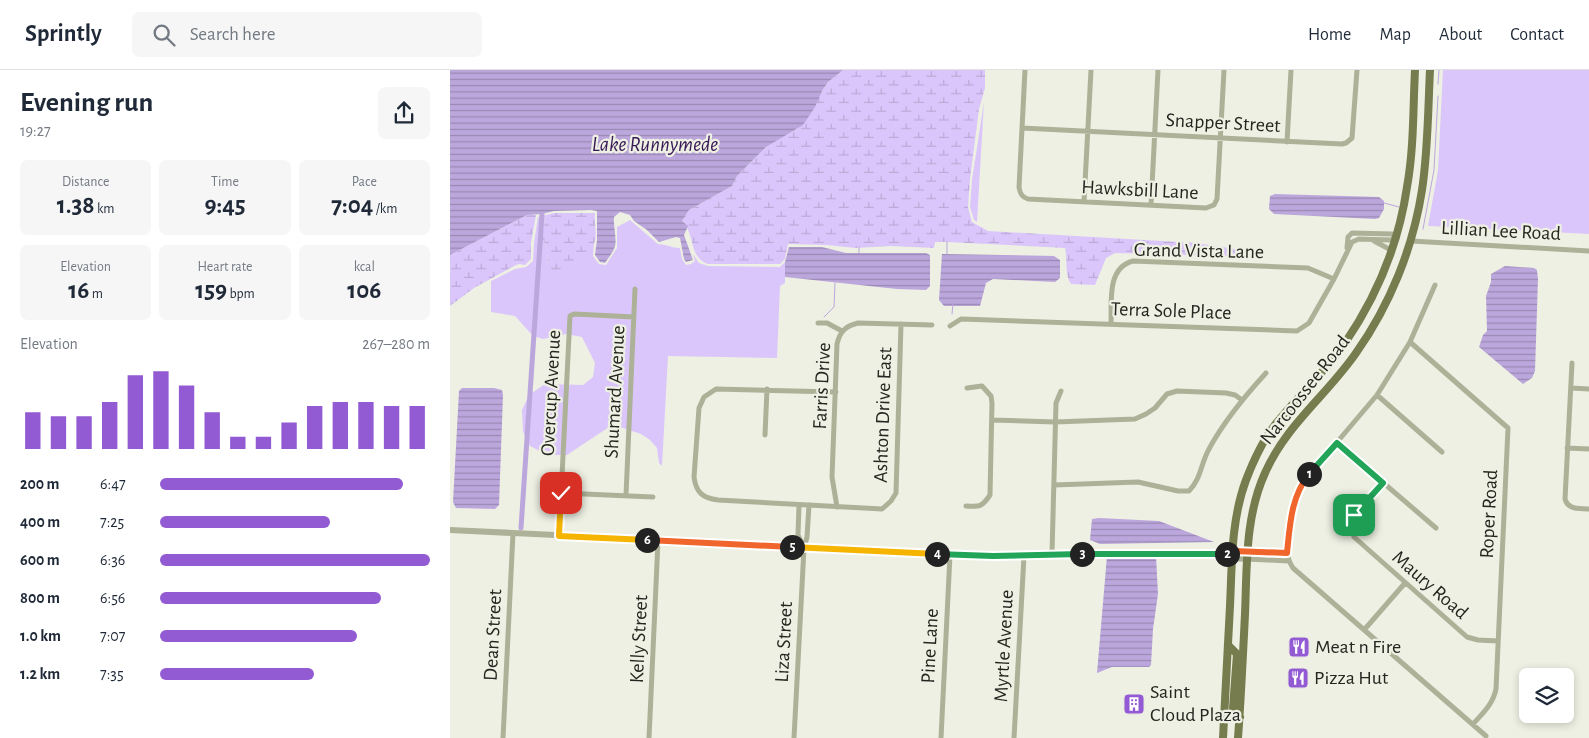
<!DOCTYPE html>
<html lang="en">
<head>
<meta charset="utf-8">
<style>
  body { margin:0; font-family:"Alegreya Sans",sans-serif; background:#f6f6f7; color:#1f2937; height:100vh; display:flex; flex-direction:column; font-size:19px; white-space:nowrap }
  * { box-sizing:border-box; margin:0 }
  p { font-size:16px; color:#747a83 }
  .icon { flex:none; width:28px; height:28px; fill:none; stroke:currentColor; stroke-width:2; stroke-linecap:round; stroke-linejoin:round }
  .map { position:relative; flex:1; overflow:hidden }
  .sheet { display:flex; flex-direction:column; background:#fff; width:450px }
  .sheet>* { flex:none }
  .buttons { position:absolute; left:1069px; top:598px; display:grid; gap:10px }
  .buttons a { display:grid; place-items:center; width:55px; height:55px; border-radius:8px; background:#fff; box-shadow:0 2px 8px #0003; font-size:25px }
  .pin { position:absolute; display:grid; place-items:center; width:42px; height:42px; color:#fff; margin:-21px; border-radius:10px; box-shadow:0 2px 8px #0006 }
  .km { position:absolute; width:25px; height:25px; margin:-12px; border-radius:50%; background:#222; color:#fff; font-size:14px; line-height:25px; text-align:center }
  .round { display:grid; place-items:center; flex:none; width:52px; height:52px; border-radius:8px; background:#f6f6f7 }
  .summary { display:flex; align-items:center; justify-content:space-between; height:85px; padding:0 20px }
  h1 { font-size:28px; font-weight:700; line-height:38px }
  .stats { display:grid; grid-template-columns:repeat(3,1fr); gap:8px; height:85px; padding:5px 20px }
  .stats div { display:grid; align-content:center; border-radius:8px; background:#f6f6f7; text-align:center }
  .stats b { font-size:25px; font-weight:700 }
  .stats small { font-size:14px; font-weight:400 }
  .stats p { font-size:14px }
  .chart { height:140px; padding:10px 20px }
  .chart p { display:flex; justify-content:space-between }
  .chart svg { width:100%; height:90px; margin-top:5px; stroke:#935bd3; stroke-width:6 }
  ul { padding:0 20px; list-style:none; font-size:16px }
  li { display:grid; grid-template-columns:80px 60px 1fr; align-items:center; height:38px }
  li i { height:12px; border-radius:6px; background:#935bd3 }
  header { display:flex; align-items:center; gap:30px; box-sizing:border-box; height:70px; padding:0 25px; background:#fff; border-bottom:1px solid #e0e1e3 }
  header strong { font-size:24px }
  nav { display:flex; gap:28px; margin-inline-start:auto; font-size:18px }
  .search { width:350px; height:45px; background:#f6f6f7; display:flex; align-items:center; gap:12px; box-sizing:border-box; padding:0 18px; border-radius:8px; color:#747a83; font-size:19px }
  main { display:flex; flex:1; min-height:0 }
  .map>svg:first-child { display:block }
  .green { fill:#dbc6fb }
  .wetland { fill:url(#wetland-marsh) }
  .water { fill:url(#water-rules) }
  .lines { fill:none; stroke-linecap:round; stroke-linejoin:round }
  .stream { stroke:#bca7dd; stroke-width:1 }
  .canal { stroke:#bca7dd; stroke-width:5 }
  .minor { stroke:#adb197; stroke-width:5 }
  .tertiary { stroke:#adb197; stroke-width:6 }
  .primary { stroke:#767c4d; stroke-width:8 }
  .split-1-casing { stroke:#fff; stroke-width:10 }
  .split-2-casing { stroke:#fff; stroke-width:10 }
  .split-3-casing { stroke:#fff; stroke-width:10 }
  .split-4-casing { stroke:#fff; stroke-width:10 }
  .split-5-casing { stroke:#fff; stroke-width:10 }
  .split-6-casing { stroke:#fff; stroke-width:10 }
  .split-7-casing { stroke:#fff; stroke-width:10 }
  .split-1 { stroke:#22a559; stroke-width:6 }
  .split-2 { stroke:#f0652b; stroke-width:6 }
  .split-3 { stroke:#22a559; stroke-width:6 }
  .split-4 { stroke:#22a559; stroke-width:6 }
  .split-5 { stroke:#f5b400; stroke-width:6 }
  .split-6 { stroke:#f0652b; stroke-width:6 }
  .split-7 { stroke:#f5b400; stroke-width:6 }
  .labels { text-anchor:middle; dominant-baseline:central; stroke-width:4.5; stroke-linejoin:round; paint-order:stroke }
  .street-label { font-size:20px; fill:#252620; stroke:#eef0e3 }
  .poi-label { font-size:20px; fill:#252620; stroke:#eef0e3; text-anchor:start }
  .water-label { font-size:21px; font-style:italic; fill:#371857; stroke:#eef0e3 }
</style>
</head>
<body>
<header>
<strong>Sprintly</strong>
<div class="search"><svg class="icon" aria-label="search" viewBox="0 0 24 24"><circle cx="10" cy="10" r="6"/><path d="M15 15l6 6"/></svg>Search here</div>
<nav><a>Home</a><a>Map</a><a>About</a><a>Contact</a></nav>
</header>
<main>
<section class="sheet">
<div class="summary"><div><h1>Evening run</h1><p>19:27</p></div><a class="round"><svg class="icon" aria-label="share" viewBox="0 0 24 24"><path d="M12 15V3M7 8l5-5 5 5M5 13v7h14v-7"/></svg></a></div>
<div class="stats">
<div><p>Distance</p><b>1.38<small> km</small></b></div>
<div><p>Time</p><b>9:45</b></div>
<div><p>Pace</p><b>7:04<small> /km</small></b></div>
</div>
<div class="stats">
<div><p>Elevation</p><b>16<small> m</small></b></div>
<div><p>Heart rate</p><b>159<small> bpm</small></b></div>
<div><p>kcal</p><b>106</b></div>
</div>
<div class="chart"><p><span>Elevation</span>267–280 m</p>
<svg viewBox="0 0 160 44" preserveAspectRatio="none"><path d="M5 44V26M15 44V28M25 44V28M35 44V21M45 44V8M55 44V6M65 44V13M75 44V26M85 44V38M95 44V38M105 44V31M115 44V23M125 44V21M135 44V21M145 44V23M155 44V23"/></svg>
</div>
<ul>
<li><b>200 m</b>6:47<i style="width:90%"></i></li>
<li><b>400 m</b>7:25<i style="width:63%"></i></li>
<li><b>600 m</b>6:36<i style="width:100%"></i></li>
<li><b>800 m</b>6:56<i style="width:82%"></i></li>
<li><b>1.0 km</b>7:07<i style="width:73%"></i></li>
<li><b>1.2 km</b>7:35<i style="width:57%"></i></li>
</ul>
</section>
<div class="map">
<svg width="1139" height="668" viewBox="0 0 1139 668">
  <defs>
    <pattern id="wetland-marsh" width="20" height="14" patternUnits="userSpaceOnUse" patternTransform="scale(1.25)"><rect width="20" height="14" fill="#dbc6fb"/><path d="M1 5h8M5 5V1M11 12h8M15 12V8" fill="none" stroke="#bcaad7"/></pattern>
    <pattern id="water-rules" width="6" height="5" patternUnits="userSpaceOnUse" patternTransform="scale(1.25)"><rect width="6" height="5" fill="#bca7dd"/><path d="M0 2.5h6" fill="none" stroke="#9988b3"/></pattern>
  </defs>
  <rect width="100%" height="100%" fill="#eef0e3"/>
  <path class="green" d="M 993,0 L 1139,0 L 1139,164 L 978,156 L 988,100 Z
    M 534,32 L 527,152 L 524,150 L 520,137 L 522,110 Z
    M 96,145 L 92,167 L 98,181 L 97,197 L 137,182 L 144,173 L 143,186 L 149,194 L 156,195 L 167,178 L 167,157 L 180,150 L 208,174 C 216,174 222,178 230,178 L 232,189 L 236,195 L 241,194 L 245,191 L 243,184 L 249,193 L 258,196 L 330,197 L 335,192 L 335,213 L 330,216 L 327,288 L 218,286 L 212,396 L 209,393 L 207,378 L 200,370 L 191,364 L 173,358 L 159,357 L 117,385 L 98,385 L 80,376 L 73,362 L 72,340 L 79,325 L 95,314 L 133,315 L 143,307 L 145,293 L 132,267 L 116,264 L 93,269 L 83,266 L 65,246 L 41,242 L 41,211 L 65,199 L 76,197 L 83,191 L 84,173 L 88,147 Z"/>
  <path class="wetland" d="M 393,0 L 535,0 L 535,18 L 529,39 L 520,109 L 518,137 L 522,152 L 538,161 L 746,173 L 799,181 L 805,187 L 665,183 L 656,188 L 645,215 L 621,214 C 614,204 618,190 615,178 L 497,172 L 485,172 L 484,178 L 441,176 L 405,178 L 377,175 L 338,174 L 335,189 L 330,194 L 258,194 C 238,187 246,165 232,151 L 239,140 L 282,116 L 287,106 L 316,77 L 341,61 L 347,59 L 378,12 Z
    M 104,143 L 145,143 C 144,151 147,163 145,171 C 141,185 116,196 104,202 L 97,197 L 98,181 L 92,167 L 96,145 Z
    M 77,145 L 86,145 L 81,173 L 81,189 L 75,195 L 69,194 L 64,196 L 24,218 L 0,236 L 0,185 Z"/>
  <path class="water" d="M 0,0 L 393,0 L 378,12 L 372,21 L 365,37 L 353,55 L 316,77 L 287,106 L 282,116 L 239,140 L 232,151 L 238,156 L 234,165 L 243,190 L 236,192 L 234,189 L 230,168 L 226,167 L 209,172 L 197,160 L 184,151 L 180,145 L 170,142 L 164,147 C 163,157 168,172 164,179 C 162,184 158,188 155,193 L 150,192 L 145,185 L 147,170 L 147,141 L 141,140 L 104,141 L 92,144 L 77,145 L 0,185 Z
    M 825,124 L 929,127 L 934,131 L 934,139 L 929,148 L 925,149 L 824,144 L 819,139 L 820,126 Z
    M 339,177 L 372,177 L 396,183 L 476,183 L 480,185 L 480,216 L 476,220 L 447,219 L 335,207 L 335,192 Z
    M 492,184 L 604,186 L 610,190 L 610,208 L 605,212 L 543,209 L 536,213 L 530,236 L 494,236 L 489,230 Z
    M 1055,196 L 1084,198 L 1087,200 L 1088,209 L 1085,301 L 1082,308 L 1073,314 L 1029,277 L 1033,265 L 1037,261 L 1036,226 L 1041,212 L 1041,204 Z
    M 12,318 L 44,318 L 52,320 L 53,325 L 49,435 L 45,439 L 6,438 L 3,432 L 9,321 Z
    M 649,448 L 709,451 L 764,472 L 650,474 L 640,470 L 642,449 Z
    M 657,486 L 706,486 L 708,524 L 703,559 L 701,595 L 699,597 L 662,597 L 647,603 Z"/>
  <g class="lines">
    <path class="stream" d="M 988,14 L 989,0
      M 934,133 L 949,137
      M 973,159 L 984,100 L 988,26
      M 497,172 L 497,184
      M 409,183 L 409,177
      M 502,244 L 503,234
      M 374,247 L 384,237 L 385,213"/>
    <path class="canal" d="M 71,458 L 92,144"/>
    <path class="minor" d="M 575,0 L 569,117 C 570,124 572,127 578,129 L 756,138 L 764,135 L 767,129 L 774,0
      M 572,58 L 892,74 L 896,73 L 902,68 L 907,0
      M 837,72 L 841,0
      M 634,132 L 641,0
      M 701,135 L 708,0
      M 924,171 L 941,180
      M 961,171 L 1139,181
      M 897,178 L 898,167 L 902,163 L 942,164 L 946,168
      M 985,215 L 960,272 L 927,325 L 855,410 C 843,430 828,477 843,498 L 1036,666
      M 368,253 L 377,253 L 392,261
      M 661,254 C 662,233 656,198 683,191 L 858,198 L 884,209
      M 500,256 L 511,249 L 847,261 L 859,253 L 884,209 L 902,172 L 909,169 L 940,170 L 946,168
      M 960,272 L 1058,358 L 1046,619 C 1043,634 1033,643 1023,654
      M 1122,293 L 1115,429 C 1118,440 1129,438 1139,439
      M 1121,318 L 1139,319
      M 386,322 L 266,319 L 254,327 L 249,338 L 244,407 C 246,422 252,428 268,430 L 432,439 L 441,431 L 446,423 L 451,254
      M 927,325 L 992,382
      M 542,350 L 605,352 L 685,349 L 696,344 L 705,338 L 717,324 L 727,321 L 776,323 L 785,325 L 792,330
      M 315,365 L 317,319
      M 887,373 L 986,458
      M 1117,378 L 1139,379
      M 933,413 C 920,427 895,446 904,467 L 1017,567 L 1028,570 L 1048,571
      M 604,415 L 688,412 L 728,421 L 739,421 C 751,409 751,393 759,379 C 774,351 794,327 816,303
      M 111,423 L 203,427
      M 176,425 L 185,219
      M 349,435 L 348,465 L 354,477
      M 516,436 C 530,437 532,437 540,425 L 542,333 L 541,326 L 532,316 L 517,318
      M 387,437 L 382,407 L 387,274 C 390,261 396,256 408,253 L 482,255
      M 109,466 L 120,246 L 124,244 L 184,247
      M 798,482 L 837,483
      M 602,484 L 606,333 L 611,321
      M 797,489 L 838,491
      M 914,560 L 955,513
      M 53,668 L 63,463
      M 199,668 L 208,471
      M 344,668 L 354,478 L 357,467 L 359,435
      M 491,668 L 500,485
      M 564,668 L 574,486"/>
    <path class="tertiary" d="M 0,460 L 543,486 L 651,483 L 776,485 L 783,481 L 798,482
      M 779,486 L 782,488 L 797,489"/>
    <path class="primary" d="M 778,575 L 787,584 L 783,638 L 785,642 L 790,647
      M 773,668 C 775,624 778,580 780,536 C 782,494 781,450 796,410 C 804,389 814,367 829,350 C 850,324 876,301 895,273 C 927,226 949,172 957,117 C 964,78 963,39 965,0
      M 788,668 C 791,627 793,585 795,544 C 797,496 795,447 815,403 C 836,355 877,325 906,283 C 940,235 963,178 972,120 C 978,81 978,40 980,0"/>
  </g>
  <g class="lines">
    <g class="split-1-casing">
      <path id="split-1" d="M 859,404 L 887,373 L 933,413 L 904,445"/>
    </g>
    <g class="split-2-casing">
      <path id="split-2" d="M 777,484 L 783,481 L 837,483 C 840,454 841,427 859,404"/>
    </g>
    <g class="split-3-casing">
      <path id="split-3" d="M 632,484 L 777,484"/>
    </g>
    <g class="split-4-casing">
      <path id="split-4" d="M 487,484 L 543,486 L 632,484"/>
    </g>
    <g class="split-5-casing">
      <path id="split-5" d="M 342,477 L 487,484"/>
    </g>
    <g class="split-6-casing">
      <path id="split-6" d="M 197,470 L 342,477"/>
    </g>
    <g class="split-7-casing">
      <path id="split-7" d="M 111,423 L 109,466 L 197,470"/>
    </g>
    <use href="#split-1" class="split-1"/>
    <use href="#split-2" class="split-2"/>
    <use href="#split-3" class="split-3"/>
    <use href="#split-4" class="split-4"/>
    <use href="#split-5" class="split-5"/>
    <use href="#split-6" class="split-6"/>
    <use href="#split-7" class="split-7"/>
  </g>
  <defs>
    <g id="restaurant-square" transform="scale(1.125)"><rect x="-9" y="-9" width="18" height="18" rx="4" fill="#935bd3" stroke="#eef0e3"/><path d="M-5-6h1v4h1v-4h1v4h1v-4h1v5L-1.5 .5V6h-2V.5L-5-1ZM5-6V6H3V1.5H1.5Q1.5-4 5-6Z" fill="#fff"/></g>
    <g id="building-square" transform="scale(1.125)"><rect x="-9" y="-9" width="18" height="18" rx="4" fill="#935bd3" stroke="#eef0e3"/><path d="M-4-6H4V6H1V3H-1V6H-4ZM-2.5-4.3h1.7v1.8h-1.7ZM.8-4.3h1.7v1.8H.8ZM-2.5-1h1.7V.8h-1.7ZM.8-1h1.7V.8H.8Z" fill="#fff"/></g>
  </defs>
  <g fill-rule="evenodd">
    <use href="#restaurant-square" x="849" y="577"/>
    <use href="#restaurant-square" x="848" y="608"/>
    <use href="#building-square" x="684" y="634"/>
  </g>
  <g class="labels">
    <g class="street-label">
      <text transform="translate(773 53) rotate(3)">Snapper Street</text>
      <text transform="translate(690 120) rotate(3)">Hawksbill Lane</text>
      <text transform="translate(1051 161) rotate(3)">Lillian Lee Road</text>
      <text transform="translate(749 181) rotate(1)">Grand Vista Lane</text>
      <text transform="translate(721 241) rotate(2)">Terra Sole Place</text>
      <text transform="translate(372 316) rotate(-87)">Farris Drive</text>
      <text transform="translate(855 320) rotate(-52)">Narcoossee Road</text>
      <text transform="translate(165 322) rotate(-87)">Shumard Avenue</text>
      <text transform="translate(101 323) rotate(-87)">Overcup Avenue</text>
      <text transform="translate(433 345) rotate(-88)">Ashton Drive East</text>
      <text transform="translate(1039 444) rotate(-87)">Roper Road</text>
      <text transform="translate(980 515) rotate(41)">Maury Road</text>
      <text transform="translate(43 565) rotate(-87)">Dean Street</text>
      <text transform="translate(189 569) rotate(-87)">Kelly Street</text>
      <text transform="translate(334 572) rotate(-87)">Liza Street</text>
      <text transform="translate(480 576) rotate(-87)">Pine Lane</text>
      <text transform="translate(554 576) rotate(-87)">Myrtle Avenue</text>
    </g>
    <g class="poi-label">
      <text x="865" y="577">Meat n Fire</text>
      <text x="864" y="608">Pizza Hut</text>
      <text x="700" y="622">Saint<tspan x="700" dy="23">Cloud Plaza</tspan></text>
    </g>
    <g class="water-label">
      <text x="205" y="74">Lake Runnymede</text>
    </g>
  </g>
</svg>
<div class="buttons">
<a><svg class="icon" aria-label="layers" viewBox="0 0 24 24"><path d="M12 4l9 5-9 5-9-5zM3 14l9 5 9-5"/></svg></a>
</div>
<div class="pin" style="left:904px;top:445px;background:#1e9e55"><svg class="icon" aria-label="arrive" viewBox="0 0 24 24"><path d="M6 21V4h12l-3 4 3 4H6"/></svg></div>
<div class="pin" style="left:111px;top:423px;background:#d93025"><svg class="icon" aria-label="check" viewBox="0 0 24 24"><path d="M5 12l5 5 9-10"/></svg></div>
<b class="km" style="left:859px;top:404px">1</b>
<b class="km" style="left:777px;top:484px">2</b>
<b class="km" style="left:632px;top:484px">3</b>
<b class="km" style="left:487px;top:484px">4</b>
<b class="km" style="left:342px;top:477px">5</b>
<b class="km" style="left:197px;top:470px">6</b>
</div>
</main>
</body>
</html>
